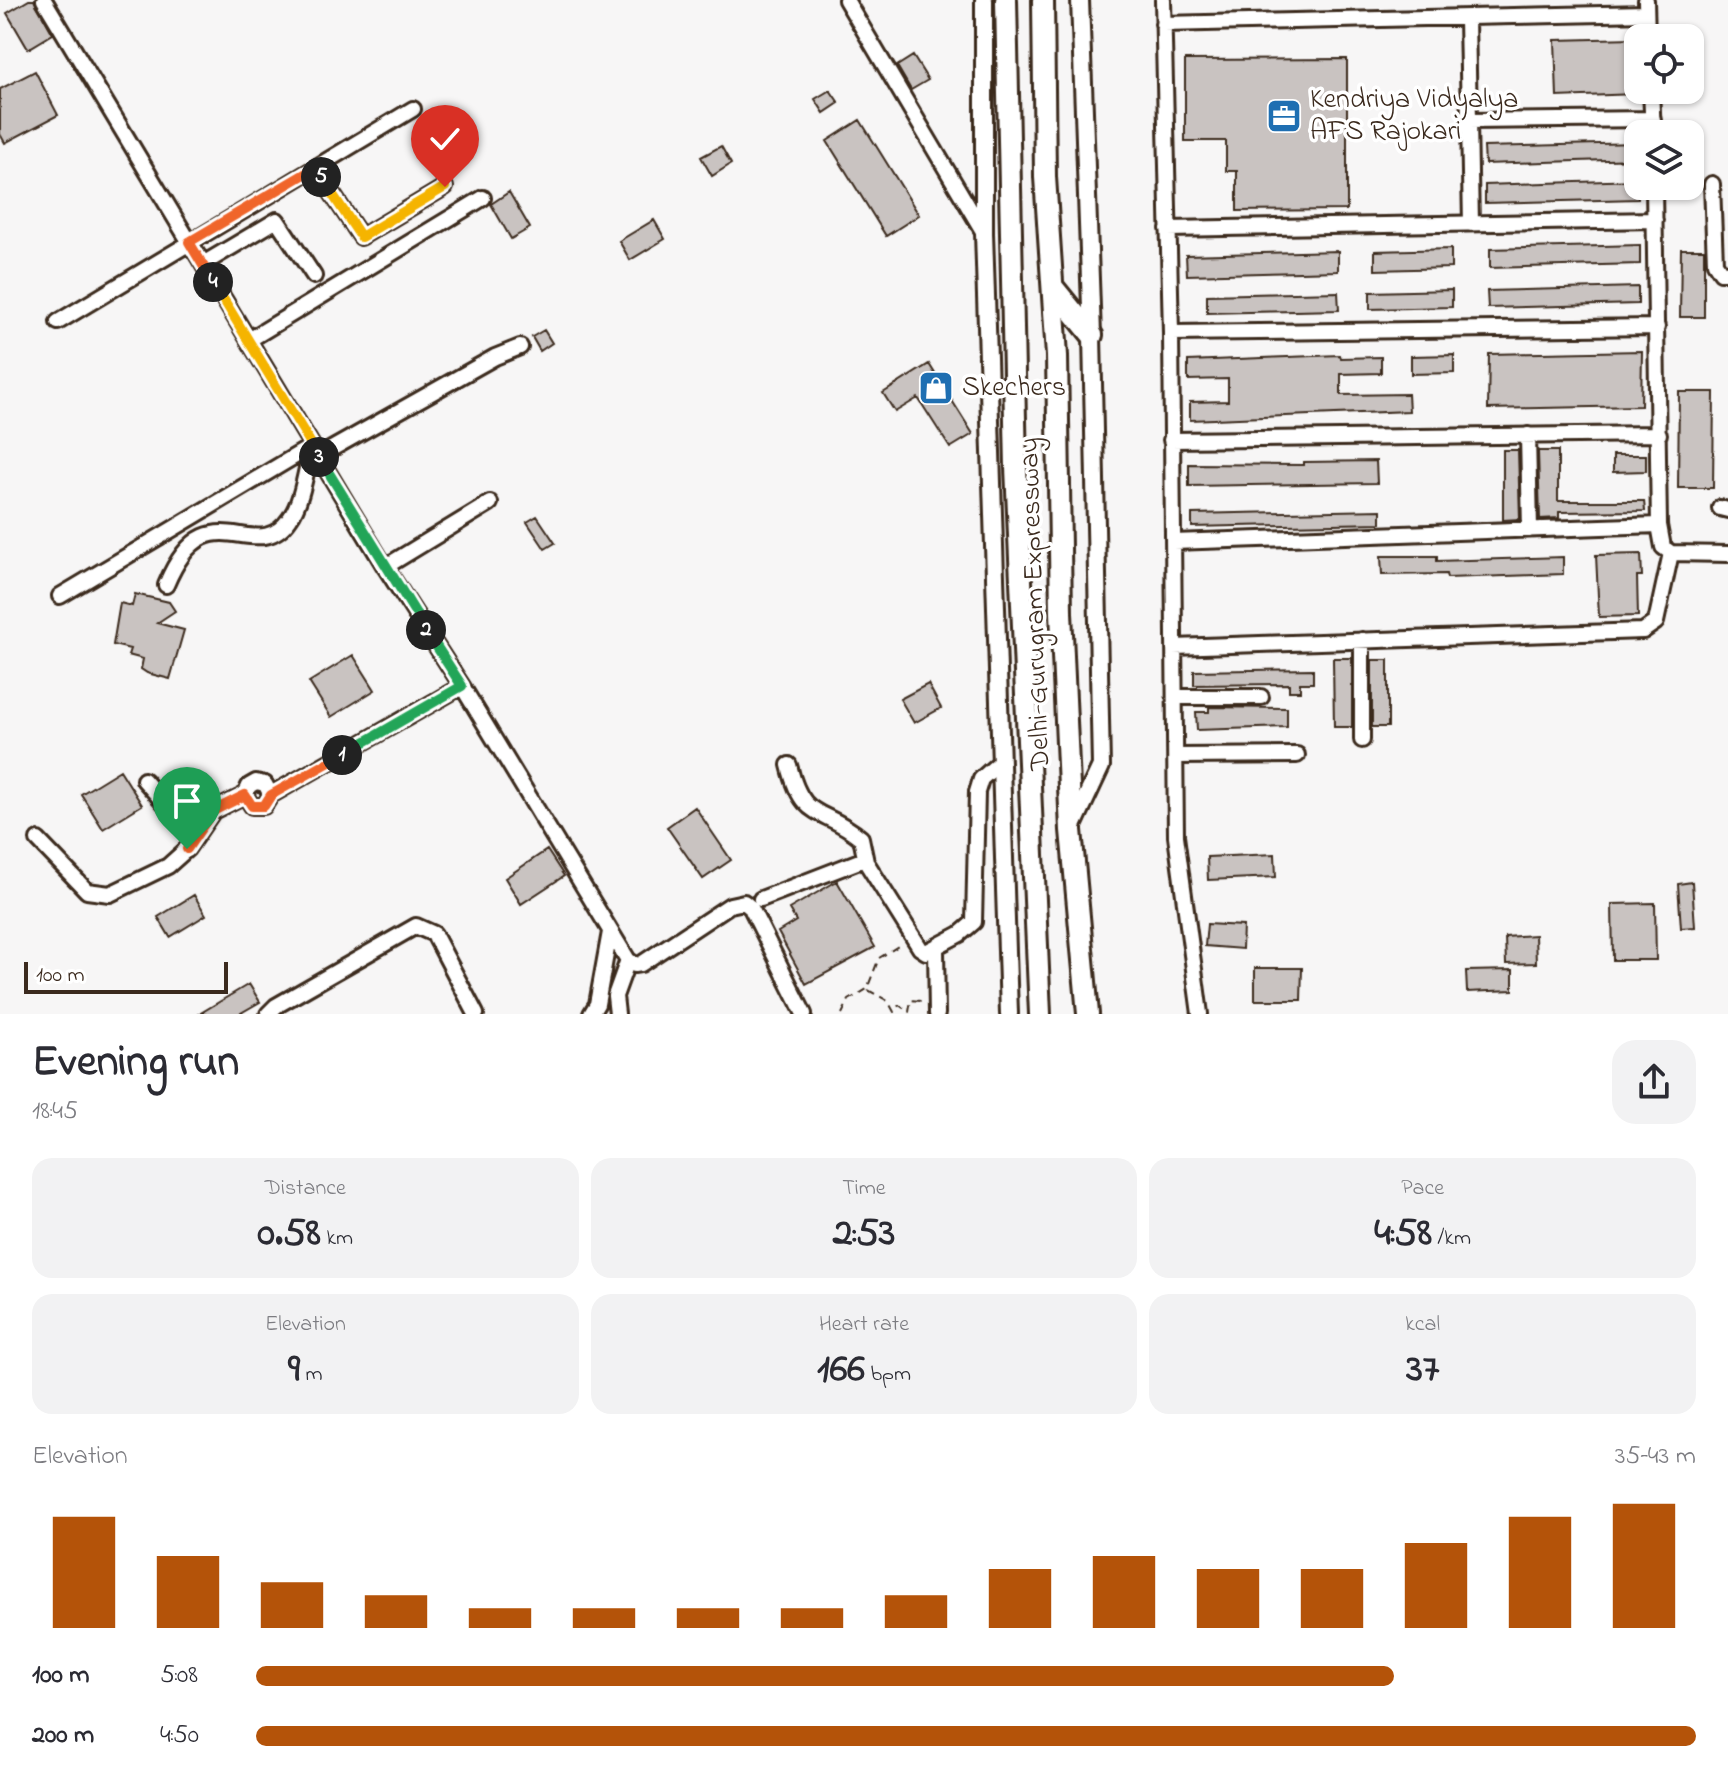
<!DOCTYPE html>
<html lang="en">
<head>
<meta charset="utf-8">
<style>
  body { margin:0; font-family:"Indie Flower",sans-serif; background:#f2f2f3; color:#2b2b33; height:100vh; display:flex; flex-direction:column; font-size:30px; white-space:nowrap }
  * { box-sizing:border-box; margin:0 }
  p { font-size:26px; color:#7c7c81 }
  .icon { flex:none; width:44px; height:44px; fill:none; stroke:currentColor; stroke-width:2; stroke-linecap:round; stroke-linejoin:round }
  .map { position:relative; height:1014px; overflow:hidden }
  .drawer { display:flex; flex-direction:column; background:#fff; flex:1 }
  .drawer>* { flex:none }
  .buttons { position:absolute; left:1624px; top:24px; display:grid; gap:16px }
  .buttons a { display:grid; place-items:center; width:80px; height:80px; border-radius:16px; background:#fff; box-shadow:0 2px 6px #0004; font-size:40px }
  .scale { position:absolute; left:24px; bottom:20px; width:204px; box-sizing:border-box; padding-left:8px; border:4px solid #3b2a1e; border-top:0; font-size:22px; line-height:28px; white-space:nowrap; color:#3b2a1e; -webkit-text-stroke:6px #fff; paint-order:stroke }
  .pin { position:absolute; display:grid; place-items:center; width:68px; height:68px; color:#fff; margin:-82px -34px; border-radius:50% 50% 50% 0; rotate:-45deg; box-shadow:0 0 8px #0007 }
  .pin .icon { rotate:45deg }
  .km { position:absolute; width:40px; height:40px; margin:-20px; border-radius:50%; background:#222; color:#fff; font-size:22px; line-height:40px; text-align:center }
  .round { display:grid; place-items:center; flex:none; width:84px; height:84px; border-radius:24px; background:#f2f2f3 }
  .headline { display:flex; align-items:center; justify-content:space-between; height:136px; padding:0 32px }
  h1 { font-size:44px; font-weight:700; line-height:60px }
  .stats { display:grid; grid-template-columns:repeat(3,1fr); gap:12px; height:136px; padding:8px 32px }
  .stats div { display:grid; align-content:center; border-radius:20px; background:#f2f2f3; text-align:center }
  .stats b { font-size:40px; font-weight:700 }
  .stats small { font-size:22px; font-weight:400 }
  .stats p { font-size:22px }
  .chart { height:224px; padding:16px 32px }
  .chart p { display:flex; justify-content:space-between }
  .chart svg { width:100%; height:144px; margin-top:8px; stroke:#b45309; stroke-width:6 }
  ul { padding:0 32px; list-style:none; font-size:26px }
  li { display:grid; grid-template-columns:128px 96px 1fr; align-items:center; height:60px }
  li i { height:20px; border-radius:10px; background:#b45309 }
  .map>svg:first-child { display:block }
  .building { fill:#c9c3c1; stroke:#3b2a1e; stroke-width:2 }
  .lines { fill:none; stroke-linecap:round; stroke-linejoin:round }
  .minor-casing { stroke:#3b2a1e; stroke-width:20 }
  .major-casing { stroke:#3b2a1e; stroke-width:22 }
  .highway-casing { stroke:#3b2a1e; stroke-width:26 }
  .path { stroke:#3b2a1e; stroke-width:2; stroke-dasharray:8 6; stroke-linecap:butt }
  .minor { stroke:#fff; stroke-width:14 }
  .major { stroke:#fff; stroke-width:16 }
  .highway { stroke:#fff; stroke-width:20 }
  .split-1-casing { stroke:#fff; stroke-width:16 }
  .split-2-casing { stroke:#fff; stroke-width:16 }
  .split-3-casing { stroke:#fff; stroke-width:16 }
  .split-4-casing { stroke:#fff; stroke-width:16 }
  .split-5-casing { stroke:#fff; stroke-width:16 }
  .split-6-casing { stroke:#fff; stroke-width:16 }
  .split-1 { stroke:#f0652b; stroke-width:10 }
  .split-2 { stroke:#22a559; stroke-width:10 }
  .split-3 { stroke:#22a559; stroke-width:10 }
  .split-4 { stroke:#f5b400; stroke-width:10 }
  .split-5 { stroke:#f0652b; stroke-width:10 }
  .split-6 { stroke:#f5b400; stroke-width:10 }
  .labels { text-anchor:middle; dominant-baseline:central; stroke-width:7; stroke-linejoin:round; paint-order:stroke }
  .poi-label { font-size:28px; fill:#3b2a1e; stroke:#fff; text-anchor:start }
  .street-label { font-size:28px; fill:#3b2a1e; stroke:#fff }
</style>
</head>
<body>
<div class="map">
<svg width="1728" height="1014" viewBox="0 0 1728 1014">
  <rect width="100%" height="100%" fill="#f7f6f6"/>
  <filter id="ink" filterUnits="userSpaceOnUse"><feTurbulence type="fractalNoise" baseFrequency=".0125" numOctaves="2"/><feDisplacementMap in="SourceGraphic" scale="16" xChannelSelector="R" yChannelSelector="G"/><feConvolveMatrix kernelMatrix="1 2 1 2 8 2 1 2 1" color-interpolation-filters="sRGB"/></filter>
  <g filter="url(#ink)">
    <path class="building" d="M 29,0 L 34,0 L 53,34 L 28,49 L 7,13 Z
      M 1634,38 L 1636,94 L 1557,97 L 1555,40 Z
      M 913,56 L 928,80 L 911,90 L 897,66 Z
      M 1347,59 L 1347,210 L 1237,211 L 1237,171 L 1226,171 L 1226,141 L 1185,141 L 1185,60 Z
      M 35,71 L 58,115 L 5,143 L 0,134 L 0,89 Z
      M 830,90 L 839,103 L 824,113 L 815,99 Z
      M 860,120 L 919,215 L 886,236 L 827,141 Z
      M 1636,143 L 1637,159 L 1485,164 L 1484,147 Z
      M 721,146 L 731,164 L 712,176 L 701,157 Z
      M 1637,180 L 1638,199 L 1485,203 L 1485,185 Z
      M 509,192 L 530,228 L 511,239 L 491,204 Z
      M 654,220 L 665,239 L 630,260 L 619,241 Z
      M 1640,245 L 1640,264 L 1490,268 L 1490,249 Z
      M 1451,249 L 1451,268 L 1375,270 L 1375,251 Z
      M 1681,249 L 1704,249 L 1704,317 L 1680,317 Z
      M 1338,251 L 1338,271 L 1187,275 L 1186,255 Z
      M 1638,287 L 1638,304 L 1488,308 L 1487,291 Z
      M 1452,290 L 1452,307 L 1370,309 L 1370,292 Z
      M 1338,292 L 1339,310 L 1207,313 L 1207,295 Z
      M 544,330 L 552,343 L 540,351 L 532,337 Z
      M 1642,351 L 1641,406 L 1488,409 L 1489,354 Z
      M 1340,355 L 1341,358 L 1381,357 L 1381,373 L 1341,374 L 1341,395 L 1408,394 L 1409,411 L 1190,420 L 1190,402 L 1228,401 L 1228,379 L 1188,380 L 1188,361 Z
      M 1454,355 L 1454,373 L 1411,374 L 1411,356 Z
      M 929,364 L 973,434 L 950,448 L 918,398 L 895,412 L 883,393 Z
      M 1679,392 L 1714,392 L 1713,488 L 1678,488 Z
      M 1503,450 L 1518,450 L 1520,519 L 1503,520 Z
      M 1538,451 L 1558,451 L 1558,501 L 1644,501 L 1645,511 L 1559,512 L 1559,518 L 1540,519 Z
      M 1613,455 L 1646,455 L 1646,471 L 1613,472 Z
      M 1376,461 L 1377,483 L 1189,486 L 1189,464 L 1304,465 L 1304,462 Z
      M 1381,510 L 1381,523 L 1192,527 L 1192,514 Z
      M 537,516 L 555,543 L 545,549 L 527,522 Z
      M 1641,554 L 1642,576 L 1637,576 L 1638,616 L 1599,617 L 1596,555 Z
      M 1381,556 L 1437,556 L 1437,561 L 1563,557 L 1563,574 L 1447,578 L 1446,574 L 1382,575 Z
      M 135,594 L 169,602 L 175,611 L 157,623 L 184,630 L 170,679 L 147,673 L 141,669 L 143,659 L 128,655 L 130,649 L 113,645 L 120,603 L 132,606 Z
      M 353,655 L 375,690 L 331,717 L 309,682 Z
      M 1333,658 L 1352,658 L 1352,727 L 1334,727 Z
      M 1372,660 L 1388,660 L 1388,727 L 1372,727 Z
      M 1313,669 L 1313,683 L 1300,683 L 1300,691 L 1289,691 L 1289,684 L 1194,685 L 1194,671 Z
      M 928,684 L 941,708 L 914,723 L 900,699 Z
      M 1209,707 L 1287,708 L 1287,727 L 1197,730 L 1196,712 L 1209,712 Z
      M 120,770 L 142,805 L 103,829 L 81,794 Z
      M 695,807 L 731,860 L 703,879 L 667,827 Z
      M 547,850 L 564,876 L 521,904 L 505,878 Z
      M 1275,854 L 1276,877 L 1208,880 L 1207,857 Z
      M 837,881 L 875,947 L 806,984 L 778,932 L 796,921 L 789,909 Z
      M 1692,882 L 1695,927 L 1681,928 L 1678,884 Z
      M 194,895 L 206,915 L 170,937 L 158,917 Z
      M 1655,903 L 1656,960 L 1613,960 L 1612,904 Z
      M 1207,924 L 1243,926 L 1242,949 L 1205,946 Z
      M 1535,935 L 1536,963 L 1506,964 L 1505,937 Z
      M 1255,968 L 1302,968 L 1301,1000 L 1255,1000 Z
      M 1513,970 L 1513,990 L 1467,992 L 1466,971 Z
      M 249,984 L 260,1002 L 239,1014 L 199,1014 Z"/>
    <g class="lines">
      <g class="minor-casing">
        <path id="minor" d="M 44,0 L 385,567 L 462,686 L 628,960 L 635,965 L 641,964 L 730,905 L 744,902 L 751,908 L 804,1014
          M 846,0 L 984,233
          M 1163,0 L 1171,333 L 1176,836 L 1200,1014
          M 1646,0 L 1647,38
          M 1467,19 L 1471,224
          M 1163,24 L 1646,13
          M 1651,90 L 1653,134
          M 1469,121 L 1653,119
          M 315,168 L 361,237 L 445,187
          M 1712,184 L 1715,263 L 1721,272 L 1728,272
          M 1654,186 L 1659,525
          M 1168,229 L 1655,220
          M 203,264 L 277,220 L 314,276
          M 58,322 L 413,109
          M 1171,333 L 1657,327
          M 249,340 L 483,198
          M 1528,435 L 1530,530
          M 1171,440 L 1659,434
          M 319,456 L 495,357 L 520,347
          M 1720,508 L 1728,510
          M 1173,542 L 1659,525 L 1663,547 L 1671,553 L 1728,554
          M 385,567 L 490,503
          M 166,585 C 208,485 255,570 290,518 C 303,500 306,468 312,446
          M 60,596 L 312,446
          M 1174,647 L 1643,631 L 1656,622 L 1671,553
          M 1176,697 L 1261,697
          M 1362,740 L 1362,640
          M 1176,756 L 1297,755
          M 789,765 C 803,823 822,806 861,838 L 866,862
          M 144,780 L 166,805 L 202,823
          M 271,795 L 265,784 L 256,782 L 249,786 L 245,795 L 252,806 L 264,806 L 271,795 L 462,686
          M 38,840 L 87,891 L 110,894 L 168,866 L 187,849 L 213,811 L 245,795
          M 761,899 L 862,860 L 866,862 L 920,948 L 926,952 L 960,934 L 974,922 L 977,792 L 981,779 L 999,763
          M 936,949 L 937,1014
          M 268,1014 L 276,1006 L 416,926 L 434,934 L 476,1014
          M 591,1014 L 597,1004 L 610,932
          M 617,1014 L 615,996 L 628,960"/>
      </g>
      <g class="major-casing">
        <path id="major" d="M 984,0 L 984,233 L 1009,1014
          M 1072,828 L 1101,766 L 1092,335 L 1080,0"/>
      </g>
      <g class="highway-casing">
        <path id="highway" d="M 1006,0 L 1016,467 L 1040,1014
          M 1043,0 L 1045,177 L 1057,356 L 1061,612 L 1071,830 L 1088,1014
          M 1053,287 L 1092,335"/>
      </g>
      <path class="path" d="M 868,990 L 888,1001 L 894,1012 L 899,1005 L 909,1012 L 911,1000 L 921,1001
        M 842,1014 L 849,1000 L 867,989 L 879,958 L 900,945"/>
      <use href="#minor" class="minor"/>
      <use href="#major" class="major"/>
      <use href="#highway" class="highway"/>
    </g>
  </g>
  <g class="lines" filter="url(#ink)">
    <g class="split-1-casing">
      <path id="split-1" d="M 187,849 L 213,811 L 245,795 L 252,806 L 264,806 L 271,795 L 342,755"/>
    </g>
    <g class="split-2-casing">
      <path id="split-2" d="M 342,755 L 462,686 L 426,630"/>
    </g>
    <g class="split-3-casing">
      <path id="split-3" d="M 319,457 L 426,630"/>
    </g>
    <g class="split-4-casing">
      <path id="split-4" d="M 213,282 L 319,457"/>
    </g>
    <g class="split-5-casing">
      <path id="split-5" d="M 213,282 L 189,242 L 315,168 L 321,177"/>
    </g>
    <g class="split-6-casing">
      <path id="split-6" d="M 321,177 L 361,237 L 445,187"/>
    </g>
    <use href="#split-1" class="split-1"/>
    <use href="#split-2" class="split-2"/>
    <use href="#split-3" class="split-3"/>
    <use href="#split-4" class="split-4"/>
    <use href="#split-5" class="split-5"/>
    <use href="#split-6" class="split-6"/>
  </g>
  <defs>
    <g id="office-square" transform="scale(1.8)"><rect x="-9" y="-9" width="18" height="18" rx="4" fill="#1f6fb2" stroke="#fff"/><path d="M-6-3h4V-5.5h4V-3h4V5H-6ZM-1-4.5V-3h2v-1.5ZM-6 0V1H6V0Z" fill="#fff"/></g>
    <g id="shop-square" transform="scale(1.8)"><rect x="-9" y="-9" width="18" height="18" rx="4" fill="#1f6fb2" stroke="#fff"/><path d="M-5-2.5h2.3a2.7 3.5 0 0 1 5.4 0H5L5.5 6h-11ZM-1.5-2.5h3a1.5 2.3 0 0 0-3 0Z" fill="#fff"/></g>
  </defs>
  <g fill-rule="evenodd">
    <use href="#office-square" x="1284" y="116"/>
    <use href="#shop-square" x="936" y="388"/>
  </g>
  <g class="labels">
    <g class="poi-label">
      <text x="1310" y="100">Kendriya Vidyalya<tspan x="1310" dy="32">AFS Rajokari</tspan></text>
      <text x="962" y="388">Skechers</text>
    </g>
    <g class="street-label">
      <text transform="translate(1036 604) rotate(-92)">Delhi-Gurugram Expressway</text>
    </g>
  </g>
</svg>
<div class="buttons">
<a><svg class="icon" aria-label="locate" viewBox="0 0 24 24"><circle cx="12" cy="12" r="6"/><path d="M12 2v4M12 18v4M2 12h4M18 12h4"/></svg></a>
<a><svg class="icon" aria-label="layers" viewBox="0 0 24 24"><path d="M12 4l9 5-9 5-9-5zM3 14l9 5 9-5"/></svg></a>
</div>
<div class="scale">100 m</div>
<div class="pin" style="left:187px;top:849px;background:#1e9e55"><svg class="icon" aria-label="arrive" viewBox="0 0 24 24"><path d="M6 21V4h12l-3 4 3 4H6"/></svg></div>
<div class="pin" style="left:445px;top:187px;background:#d93025"><svg class="icon" aria-label="check" viewBox="0 0 24 24"><path d="M5 12l5 5 9-10"/></svg></div>
<b class="km" style="left:342px;top:755px">1</b>
<b class="km" style="left:426px;top:630px">2</b>
<b class="km" style="left:319px;top:457px">3</b>
<b class="km" style="left:213px;top:282px">4</b>
<b class="km" style="left:321px;top:177px">5</b>
</div>
<section class="drawer">
<div class="headline"><div><h1>Evening run</h1><p>18:45</p></div><a class="round"><svg class="icon" aria-label="share" viewBox="0 0 24 24"><path d="M12 15V3M7 8l5-5 5 5M5 13v7h14v-7"/></svg></a></div>
<div class="stats">
<div><p>Distance</p><b>0.58<small> km</small></b></div>
<div><p>Time</p><b>2:53</b></div>
<div><p>Pace</p><b>4:58<small> /km</small></b></div>
</div>
<div class="stats">
<div><p>Elevation</p><b>9<small> m</small></b></div>
<div><p>Heart rate</p><b>166<small> bpm</small></b></div>
<div><p>kcal</p><b>37</b></div>
</div>
<div class="chart"><p><span>Elevation</span>35–43 m</p>
<svg viewBox="0 0 160 44" preserveAspectRatio="none"><path d="M5 44V10M15 44V22M25 44V30M35 44V34M45 44V38M55 44V38M65 44V38M75 44V38M85 44V34M95 44V26M105 44V22M115 44V26M125 44V26M135 44V18M145 44V10M155 44V6"/></svg>
</div>
<ul>
<li><b>100 m</b>5:08<i style="width:79%"></i></li>
<li><b>200 m</b>4:50<i style="width:100%"></i></li>
</ul>
</section>
</body>
</html>
